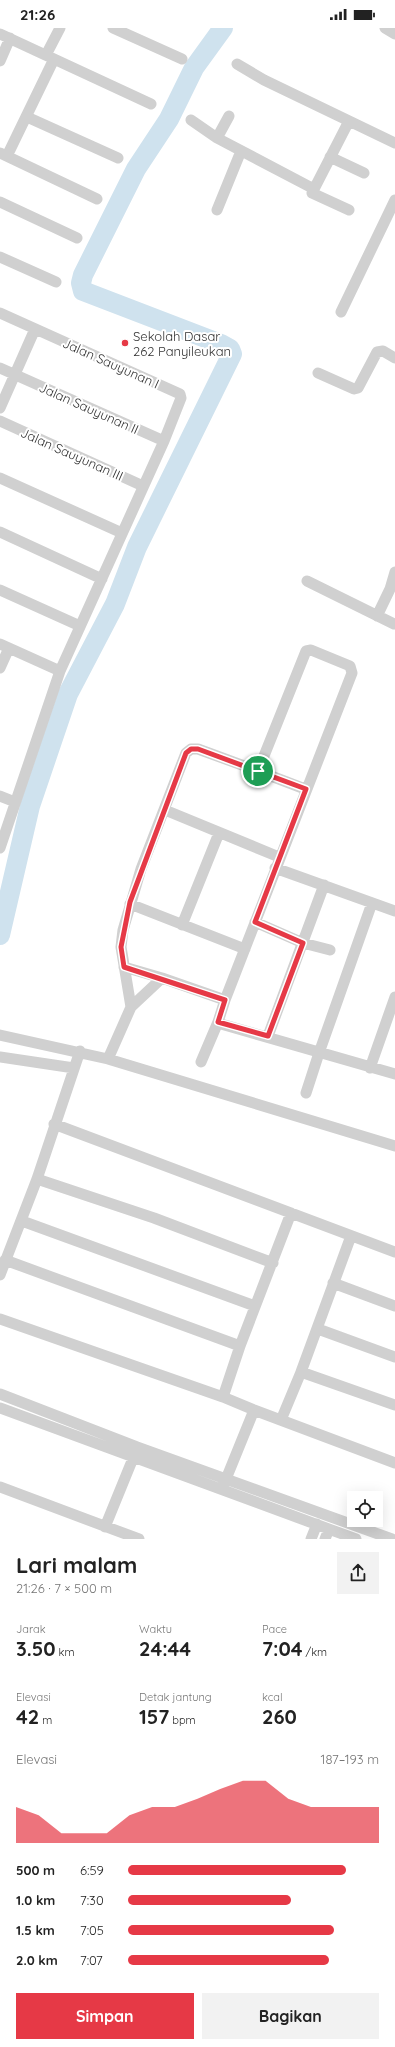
<!DOCTYPE html>
<html lang="id">
<head>
<meta charset="utf-8">
<style>
  body { margin:0; font-family:Quicksand,sans-serif; background:#f2f2f2; color:#222; height:100vh; display:flex; flex-direction:column; font-size:15px; white-space:nowrap }
  * { box-sizing:border-box; margin:0 }
  p { font-size:13px; color:#767676 }
  .icon { flex:none; width:22px; height:22px; fill:none; stroke:currentColor; stroke-width:2; stroke-linecap:round; stroke-linejoin:round }
  .map { position:relative; height:1511px; overflow:hidden }
  .side { display:flex; flex-direction:column; background:#fff; flex:1 }
  .side>* { flex:none }
  .fabs { position:absolute; left:347px; top:1463px; display:grid; gap:8px }
  .fabs a { display:grid; place-items:center; width:36px; height:36px; border-radius:0px; background:#fff; box-shadow:0 4px 16px #0002; font-size:20px }
  .pin { position:absolute; display:grid; place-items:center; width:34px; height:34px; color:#fff; margin:-17px; border:2px solid #fff; border-radius:50%; box-shadow:0 1px 4px #0007 }
  .round { display:grid; place-items:center; flex:none; width:42px; height:42px; border-radius:0px; background:#f2f2f2 }
  .head { display:flex; align-items:center; justify-content:space-between; height:68px; padding:0 16px }
  h1 { font-size:22px; font-weight:700; line-height:30px }
  .figures { display:grid; grid-template-columns:repeat(3,1fr); gap:6px; height:68px; padding:4px 16px }
  .figures div { display:grid; align-content:center }
  .figures b { font-size:20px; font-weight:700 }
  .figures small { font-size:11px; font-weight:400 }
  .figures p { font-size:11px }
  .chart { height:112px; padding:8px 16px }
  .chart p { display:flex; justify-content:space-between }
  .chart svg { width:100%; height:72px; margin-top:4px; fill:#e63946; opacity:.7 }
  .cta { display:flex; gap:8px; margin-top:auto; padding:8px 16px }
  .cta a { flex:1; height:46px; border-radius:0px; background:#e63946; color:#fff; font-size:16px; font-weight:700; line-height:46px; text-align:center }
  .cta a+a { background:#f2f2f2; color:#222 }
  ul { padding:0 16px; list-style:none; font-size:13px }
  li { display:grid; grid-template-columns:64px 48px 1fr; align-items:center; height:30px }
  li i { height:10px; border-radius:5px; background:#e63946 }
  .status { display:flex; justify-content:space-between; align-items:center; height:28px; padding:0 20px; background:#fff; direction:ltr }
  .status svg { height:11px; fill:currentColor }
  .map>svg:first-child { display:block }
  .lines { fill:none; stroke-linecap:round; stroke-linejoin:round }
  .river { stroke:#cfe2ee; stroke-width:20 }
  .minor { stroke:#d0d0d0; stroke-width:11 }
  .route-casing { stroke:#fff; stroke-width:8 }
  .route { stroke:#e63946; stroke-width:5 }
  .poi-dot { fill:#e63946; stroke:#fff; stroke-width:1.5 }
  .labels { text-anchor:middle; dominant-baseline:central; stroke-width:4; stroke-linejoin:round; paint-order:stroke }
  .poi-label { font-size:13px; fill:#333; stroke:#fff; text-anchor:start }
  .street-label { font-size:13px; fill:#333; stroke:#fff }
</style>
</head>
<body>
<div class="status"><b>21:26</b><svg viewBox="0 0 49 12"><path d="M0 12V9h3v3zM5 12V6h3v6zM10 12V3h3v9zM15 12V0h3v12zM26 1h20v11H26zM47 4h2v5h-2z"/></svg></div>
<div class="map">
<svg width="395" height="1511" viewBox="0 0 395 1511">
  <rect width="100%" height="100%" fill="#fff"/>
  <g class="lines">
    <path class="river" d="M 0,907 L 30,778 L 68,666 L 115,576 L 137,519 L 232,326 L 230,321 L 221,316 L 83,263 L 81,255 L 83,247 L 136,141 L 169,91 L 194,40 L 223,0"/>
    <path class="minor" d="M 113,0 L 182,31
      M 385,0 L 395,6
      M 0,6 L 151,76
      M 46,27 L 60,0
      M 0,33 L 10,10
      M 237,36 L 264,52 L 395,115
      M 27,89 L 118,130
      M 191,92 L 217,110 L 314,161
      M 349,93 L 312,165 L 349,182
      M 217,110 L 229,88
      M 0,125 L 97,171
      M 7,128 L 54,31
      M 330,129 L 364,145
      M 0,174 L 77,210
      M 217,182 L 241,123
      M 0,229 L 56,254
      M 341,284 L 395,172
      M 0,285 L 180,366 L 181,370 L 164,413 L 60,643 L 0,820
      M 0,340 L 164,413
      M 318,345 L 354,361 L 358,360 L 377,324 L 383,323 L 395,330
      M 0,380 L 35,301
      M 0,393 L 143,458
      M 0,450 L 122,505
      M 0,504 L 102,551
      M 307,553 L 394,596
      M 0,562 L 80,598
      M 377,588 L 390,561 L 395,544
      M 0,616 L 60,643
      M 0,640 L 9,620
      M 258,743 L 305,761
      M 0,768 L 15,774
      M 165,782 L 279,829
      M 275,840 L 395,883
      M 130,876 L 245,921
      M 255,894 L 303,915 L 330,922
      M 182,897 L 219,805
      M 124,939 L 162,950
      M 225,972 L 218,994 L 221,996 L 395,1046
      M 0,1007 L 108,1031 L 395,1118
      M 268,1008 L 324,857
      M 0,1029 L 74,1040
      M 108,1031 L 131,979 L 162,950 L 225,972 L 352,645 L 350,638 L 311,622 L 306,623 L 258,743 L 198,721 L 191,721 L 186,725 L 141,841 L 123,902 L 121,919 L 131,979
      M 201,1034 L 218,994
      M 370,1040 L 395,969
      M 306,1065 L 319,1025 L 372,875
      M 54,1096 L 395,1224
      M 37,1151 L 154,1190 L 273,1235
      M 22,1193 L 255,1278
      M 351,1208 L 301,1344 L 395,1377
      M 5,1232 L 240,1318
      M 0,1247 L 37,1151 L 80,1023
      M 333,1255 L 395,1278
      M 0,1291 L 223,1369 L 240,1318 L 291,1185
      M 318,1301 L 395,1329
      M 0,1366 L 137,1419 L 392,1511
      M 223,1369 L 254,1382
      M 0,1380 L 356,1511
      M 281,1392 L 301,1344
      M 224,1456 L 254,1382 L 395,1435
      M 0,1459 L 139,1511
      M 105,1499 L 136,1423
      M 311,1511 L 317,1496
      M 325,1511 L 329,1501"/>
  </g>
  <g class="lines">
    <g class="route-casing">
      <path id="route" d="M 191,721 L 198,721 L 306,761 L 255,894 L 303,915 L 268,1008 L 218,994 L 225,972 L 124,939 L 121,919 L 130,874 L 186,725 Z"/>
    </g>
    <use href="#route" class="route"/>
  </g>
  <circle class="poi-dot" cx="125" cy="315" r="4"/>
  <g class="labels">
    <g class="poi-label">
      <text x="133" y="308">Sekolah Dasar<tspan x="133" dy="15">262 Panyileukan</tspan></text>
    </g>
    <g class="street-label">
      <text transform="translate(111 335) rotate(24)">Jalan Sauyunan I</text>
      <text transform="translate(89 380) rotate(24)">Jalan Sauyunan II</text>
      <text transform="translate(72 426) rotate(24)">Jalan Sauyunan III</text>
    </g>
  </g>
</svg>
<div class="fabs">
<a><svg class="icon" aria-label="locate" viewBox="0 0 24 24"><circle cx="12" cy="12" r="6"/><path d="M12 2v4M12 18v4M2 12h4M18 12h4"/></svg></a>
</div>
<div class="pin" style="left:258px;top:743px;background:#1e9e55"><svg class="icon" aria-label="arrive" viewBox="0 0 24 24"><path d="M6 21V4h12l-3 4 3 4H6"/></svg></div>
</div>
<section class="side">
<div class="head"><div><h1>Lari malam</h1><p>21:26 · 7 × 500 m</p></div><a class="round"><svg class="icon" aria-label="share" viewBox="0 0 24 24"><path d="M12 15V3M7 8l5-5 5 5M5 13v7h14v-7"/></svg></a></div>
<div class="figures">
<div><p>Jarak</p><b>3.50<small> km</small></b></div>
<div><p>Waktu</p><b>24:44</b></div>
<div><p>Pace</p><b>7:04<small> /km</small></b></div>
</div>
<div class="figures">
<div><p>Elevasi</p><b>42<small> m</small></b></div>
<div><p>Detak jantung</p><b>157<small> bpm</small></b></div>
<div><p>kcal</p><b>260</b></div>
</div>
<div class="chart"><p><span>Elevasi</span>187–193 m</p>
<svg viewBox="0 0 160 44" preserveAspectRatio="none"><path d="M0 44V22L10 27L20 38L30 38L40 38L50 27L60 22L70 22L80 17L90 11L100 6L110 6L120 17L130 22L140 22L150 22L160 22V44z"/></svg>
</div>
<ul>
<li><b>500 m</b>6:59<i style="width:87%"></i></li>
<li><b>1.0 km</b>7:30<i style="width:65%"></i></li>
<li><b>1.5 km</b>7:05<i style="width:82%"></i></li>
<li><b>2.0 km</b>7:07<i style="width:80%"></i></li>
</ul>
<div class="cta"><a>Simpan</a><a>Bagikan</a></div>
</section>
</body>
</html>
